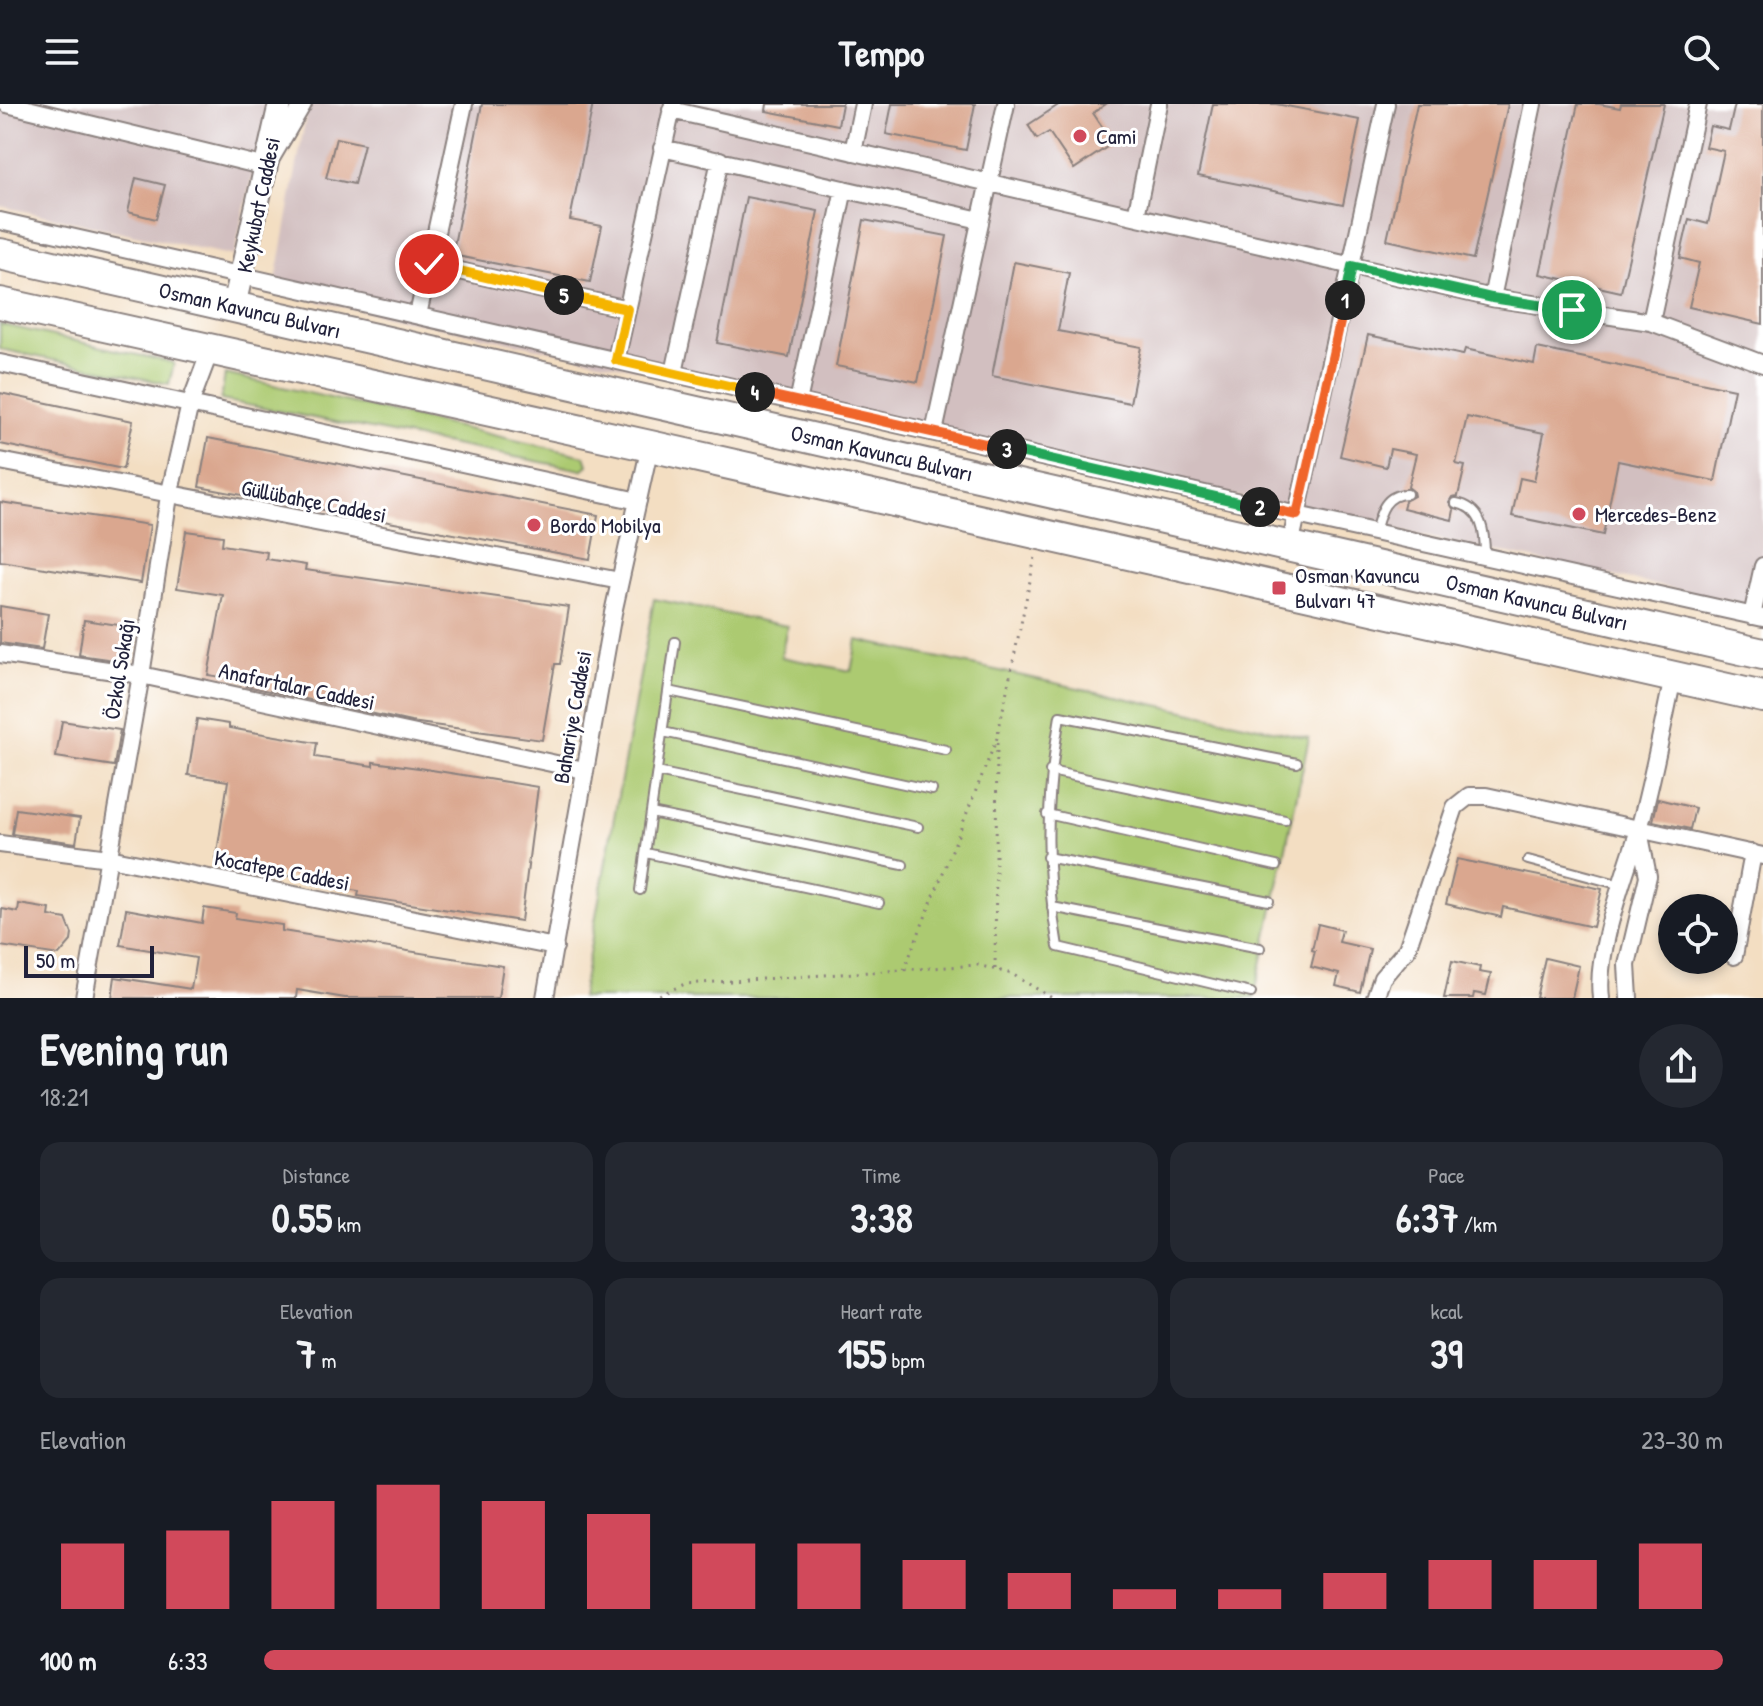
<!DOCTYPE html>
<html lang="en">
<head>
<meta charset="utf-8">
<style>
  body { margin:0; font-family:"Patrick Hand",sans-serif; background:#242831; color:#f1f3f6; height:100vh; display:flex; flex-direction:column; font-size:30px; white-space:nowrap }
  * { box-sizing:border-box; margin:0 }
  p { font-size:26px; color:#9ea1a6 }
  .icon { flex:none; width:44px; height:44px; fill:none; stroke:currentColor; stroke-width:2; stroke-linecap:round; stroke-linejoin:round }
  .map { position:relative; height:894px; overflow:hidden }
  .details { display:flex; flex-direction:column; background:#171b24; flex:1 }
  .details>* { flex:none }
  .fabs { position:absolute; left:1658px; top:790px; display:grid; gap:16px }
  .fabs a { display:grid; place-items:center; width:80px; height:80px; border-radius:50%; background:#171b24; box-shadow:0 4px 12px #0003; font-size:40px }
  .scale { position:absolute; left:24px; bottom:20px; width:130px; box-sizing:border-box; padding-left:8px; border:4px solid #22223b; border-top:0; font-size:22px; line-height:28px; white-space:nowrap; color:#22223b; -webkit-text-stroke:6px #fff; paint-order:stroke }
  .pin { position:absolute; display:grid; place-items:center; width:68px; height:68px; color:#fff; margin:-34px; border:4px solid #fff; border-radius:50%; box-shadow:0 2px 8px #0007 }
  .km { position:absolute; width:40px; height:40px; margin:-20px; border-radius:50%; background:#222; color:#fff; font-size:22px; line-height:40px; text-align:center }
  .round { display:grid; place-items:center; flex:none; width:84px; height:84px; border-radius:42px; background:#242831 }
  .headline { display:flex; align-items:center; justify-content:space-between; height:136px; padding:0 40px }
  h1 { font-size:44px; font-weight:800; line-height:60px }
  .stats { display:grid; grid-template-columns:repeat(3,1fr); gap:12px; height:136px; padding:8px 40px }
  .stats div { display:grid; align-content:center; border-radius:20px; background:#242831; text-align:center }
  .stats b { font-size:40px; font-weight:800 }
  .stats small { font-size:22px; font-weight:400 }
  .stats p { font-size:22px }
  .chart { height:224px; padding:16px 40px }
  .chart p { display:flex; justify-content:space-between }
  .chart svg { width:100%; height:144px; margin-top:8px; stroke:#d1495b; stroke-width:6 }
  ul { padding:0 40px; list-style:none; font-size:26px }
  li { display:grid; grid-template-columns:128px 96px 1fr; align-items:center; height:60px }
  li i { height:20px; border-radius:10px; background:#d1495b }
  header { display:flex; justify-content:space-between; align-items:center; height:104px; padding:0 40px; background:#171b24; font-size:36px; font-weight:800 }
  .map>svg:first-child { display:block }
  .industrial { fill:#d2bfc0 }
  .green { fill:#acca71; stroke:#677656; stroke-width:2 }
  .building { fill:#daa78f }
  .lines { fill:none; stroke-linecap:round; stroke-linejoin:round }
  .lane-casing { stroke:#8a807e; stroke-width:12 }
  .street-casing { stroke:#8a807e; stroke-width:20 }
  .secondary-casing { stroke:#8a807e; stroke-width:26 }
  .highway-casing { stroke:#8a807e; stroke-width:34 }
  .path { stroke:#8a807e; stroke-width:3; stroke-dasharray:2 6; stroke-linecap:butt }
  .lane { stroke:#fff; stroke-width:8 }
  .street { stroke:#fff; stroke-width:16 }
  .secondary { stroke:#fff; stroke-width:22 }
  .highway { stroke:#fff; stroke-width:30 }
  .split-1-casing { stroke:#fff; stroke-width:16 }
  .split-2-casing { stroke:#fff; stroke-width:16 }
  .split-3-casing { stroke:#fff; stroke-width:16 }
  .split-4-casing { stroke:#fff; stroke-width:16 }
  .split-5-casing { stroke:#fff; stroke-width:16 }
  .split-6-casing { stroke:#fff; stroke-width:16 }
  .split-1 { stroke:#22a559; stroke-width:10 }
  .split-2 { stroke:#f0652b; stroke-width:10 }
  .split-3 { stroke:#22a559; stroke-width:10 }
  .split-4 { stroke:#f0652b; stroke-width:10 }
  .split-5 { stroke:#f5b400; stroke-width:10 }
  .split-6 { stroke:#f5b400; stroke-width:10 }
  .poi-dot { fill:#d1495b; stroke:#fff; stroke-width:3 }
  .labels { text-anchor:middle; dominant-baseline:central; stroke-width:6; stroke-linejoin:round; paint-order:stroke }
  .poi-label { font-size:22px; fill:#22223b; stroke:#fff; text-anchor:start }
  .street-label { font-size:22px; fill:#22223b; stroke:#fff }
</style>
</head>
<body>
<header><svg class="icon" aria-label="menu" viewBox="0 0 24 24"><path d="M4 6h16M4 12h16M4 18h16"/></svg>Tempo<svg class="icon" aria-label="search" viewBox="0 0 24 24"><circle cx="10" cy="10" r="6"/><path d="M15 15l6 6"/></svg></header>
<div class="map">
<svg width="1763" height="894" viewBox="0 0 1763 894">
  <rect width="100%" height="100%" fill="#fff"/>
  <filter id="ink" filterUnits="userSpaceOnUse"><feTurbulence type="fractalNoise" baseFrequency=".0125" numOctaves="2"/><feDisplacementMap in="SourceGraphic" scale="16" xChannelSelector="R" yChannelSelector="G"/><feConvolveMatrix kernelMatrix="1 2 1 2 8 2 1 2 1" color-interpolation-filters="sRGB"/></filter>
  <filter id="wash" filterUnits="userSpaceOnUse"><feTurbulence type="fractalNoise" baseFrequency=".006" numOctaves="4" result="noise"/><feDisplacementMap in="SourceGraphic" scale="32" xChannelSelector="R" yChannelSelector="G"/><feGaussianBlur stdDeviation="1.8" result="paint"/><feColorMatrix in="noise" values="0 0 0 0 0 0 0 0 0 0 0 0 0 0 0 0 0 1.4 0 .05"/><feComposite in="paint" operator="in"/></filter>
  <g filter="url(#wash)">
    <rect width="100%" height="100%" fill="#f3dec2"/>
    <path class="industrial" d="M 0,0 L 268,0 L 234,152 L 0,102 Z
      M 308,0 L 1763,0 L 1763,504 L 274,188 Z"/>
    <path class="green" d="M 0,220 L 174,259 L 169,280 L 0,245 Z
      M 225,270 L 585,352 L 588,361 L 582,366 L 221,296 Z
      M 654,495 L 787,522 L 781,553 L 851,567 L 857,536 L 1309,634 L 1254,894 L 581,894 Z"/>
    <g id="blocks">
      <path class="building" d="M 482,0 L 593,0 L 570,116 L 602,122 L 590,178 L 452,151 Z
        M 767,0 L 842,0 L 838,21 L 766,7 Z
        M 892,0 L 975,0 L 966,46 L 886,30 Z
        M 1060,0 L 1106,0 L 1093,9 L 1113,39 L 1074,65 L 1049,28 L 1037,35 L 1028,21 Z
        M 1213,0 L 1276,0 L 1360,16 L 1343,101 L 1198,72 Z
        M 1417,0 L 1508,0 L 1473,155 L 1387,136 Z
        M 1578,0 L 1599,0 L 1620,4 L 1621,0 L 1664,0 L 1621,188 L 1540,170 Z
        M 1735,0 L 1763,0 L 1763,220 L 1689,203 L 1699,159 L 1680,154 L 1689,115 L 1708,120 L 1724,47 L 1705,43 L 1710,22 L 1729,26 Z
        M 336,34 L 364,40 L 354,80 L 326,74 Z
        M 136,74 L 165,81 L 156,115 L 128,108 Z
        M 746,93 L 818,107 L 789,253 L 717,239 Z
        M 864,116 L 947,132 L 918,278 L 836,262 Z
        M 1014,158 L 1069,169 L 1058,227 L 1141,243 L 1130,299 L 992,272 Z
        M 1368,231 L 1463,251 L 1465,245 L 1534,260 L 1537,244 L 1734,285 L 1715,377 L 1618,357 L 1603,431 L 1512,412 L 1520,374 L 1534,377 L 1544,329 L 1467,313 L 1456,360 L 1465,362 L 1458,392 L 1452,393 L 1449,398 L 1454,406 L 1452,416 L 1403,404 L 1405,397 L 1414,392 L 1413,387 L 1408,383 L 1416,350 L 1390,345 L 1386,363 L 1340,352 Z
        M 0,289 L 133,317 L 123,365 L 0,340 Z
        M 208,334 L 598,411 L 590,455 L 199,383 Z
        M 0,398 L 150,421 L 141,479 L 0,457 Z
        M 186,427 L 223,432 L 222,441 L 267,448 L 266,455 L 306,461 L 305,466 L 569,503 L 560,560 L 555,560 L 542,636 L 411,618 L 246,582 L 247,577 L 208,571 L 223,491 L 177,484 Z
        M 0,502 L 48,510 L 42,545 L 0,539 Z
        M 84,516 L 133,523 L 128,558 L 79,551 Z
        M 197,615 L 229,620 L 229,624 L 317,639 L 315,653 L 373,662 L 373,658 L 419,664 L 538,683 L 521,817 L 358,792 L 359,787 L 308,779 L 308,775 L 259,767 L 260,762 L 216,755 L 228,677 L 188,671 Z
        M 62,617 L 120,626 L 114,662 L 56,653 Z
        M 1658,695 L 1695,704 L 1690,725 L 1653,717 Z
        M 16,705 L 80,714 L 76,739 L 12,730 Z
        M 1457,755 L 1602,785 L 1593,823 L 1503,803 L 1501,813 L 1446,800 Z
        M 19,800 L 50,805 L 49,812 L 66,815 L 72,830 L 71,837 L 59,851 L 0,842 L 2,805 L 18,808 Z
        M 204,804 L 236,809 L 235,814 L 282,821 L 282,827 L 503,862 L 498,894 L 345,894 L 297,886 L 296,894 L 112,894 L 115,873 L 191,885 L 196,854 L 120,841 L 126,805 L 202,819 Z
        M 1318,820 L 1342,826 L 1339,838 L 1370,845 L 1360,888 L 1336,882 L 1339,870 L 1311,863 L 1315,847 L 1312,846 Z
        M 1545,854 L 1579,862 L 1572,894 L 1536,894 Z
        M 1452,857 L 1480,863 L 1479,868 L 1491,870 L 1486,891 L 1474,889 L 1473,894 L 1444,894 Z"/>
    </g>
  </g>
  <g filter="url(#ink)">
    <use href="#blocks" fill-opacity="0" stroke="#8a807e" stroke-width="2"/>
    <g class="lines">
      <g class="lane-casing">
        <path id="lane" d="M 1456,399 C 1483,404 1485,429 1485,452
          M 1375,428 C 1380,410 1384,390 1407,390
          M 669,587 L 946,646
          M 663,628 L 932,686
          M 1050,667 L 1285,716
          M 657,668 L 918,723
          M 651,709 L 903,761
          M 1047,710 L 1276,762
          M 646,749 L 879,799
          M 1047,753 L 1269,797
          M 1528,756 L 1621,781
          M 640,786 L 675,538
          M 1052,803 L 1260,844
          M 1251,889 L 1058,843 C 1044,764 1046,691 1060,612 L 1297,659"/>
      </g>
      <g class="street-casing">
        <path id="street" d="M 7,0 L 266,63 L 303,0
          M 671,6 L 1492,194 L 1651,218 L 1763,260
          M 662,44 L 980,116
          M 853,48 L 863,0
          M 1136,112 L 1159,0
          M 0,117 L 1297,411 L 1763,514
          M 429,160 L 627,205
          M 1492,194 L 1533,0
          M 418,211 L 464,0
          M 1651,218 L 1698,0
          M 616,256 L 673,0
          M 0,259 L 638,397
          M 674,269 L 720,56
          M 798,298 L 844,85
          M 934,328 L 1006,0
          M 0,357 L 620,477
          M 1290,442 L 1386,0
          M 1752,512 L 1763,462
          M 0,550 L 141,571 L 584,666
          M 0,740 L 109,754 L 555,843
          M 1734,852 L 1753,749
          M 84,894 L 141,571 L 169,392 L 190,300 L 210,247
          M 545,894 L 613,509 L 650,342
          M 1375,894 L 1382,874 L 1407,845 L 1455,703 L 1469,692 L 1486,692 L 1763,752
          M 1601,894 C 1595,847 1625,772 1639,725 C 1653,676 1662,624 1673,574
          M 1629,894 L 1627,861 L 1648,772 L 1639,727"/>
      </g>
      <g class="secondary-casing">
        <path id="secondary" d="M 234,202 L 280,0"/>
      </g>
      <g class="highway-casing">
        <path id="highway" d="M 0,150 L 1763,550
          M 0,199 L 650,342 L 1763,593"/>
      </g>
      <path class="path" d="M 995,865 L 997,638
        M 904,866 L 997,634 L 1035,453
        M 652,894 L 685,880 L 978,861 L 1012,870 L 1052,894"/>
      <use href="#lane" class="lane"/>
      <use href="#street" class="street"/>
      <use href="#secondary" class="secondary"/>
      <use href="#highway" class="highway"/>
    </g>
  </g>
  <g class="lines" filter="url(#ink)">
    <g class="split-1-casing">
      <path id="split-1" d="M 1345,196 L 1352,162 L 1492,194 L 1572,206"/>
    </g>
    <g class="split-2-casing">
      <path id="split-2" d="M 1260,403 L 1297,411 L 1345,196"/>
    </g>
    <g class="split-3-casing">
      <path id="split-3" d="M 1007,345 L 1260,403"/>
    </g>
    <g class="split-4-casing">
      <path id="split-4" d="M 755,288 L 1007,345"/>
    </g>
    <g class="split-5-casing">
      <path id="split-5" d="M 564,191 L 627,205 L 616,256 L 755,288"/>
    </g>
    <g class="split-6-casing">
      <path id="split-6" d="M 429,160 L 564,191"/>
    </g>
    <use href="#split-1" class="split-1"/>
    <use href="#split-2" class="split-2"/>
    <use href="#split-3" class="split-3"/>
    <use href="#split-4" class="split-4"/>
    <use href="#split-5" class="split-5"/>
    <use href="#split-6" class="split-6"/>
  </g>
  <g class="poi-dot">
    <circle cx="1080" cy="32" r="8"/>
    <circle cx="1579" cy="410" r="8"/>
    <circle cx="534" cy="421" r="8"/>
    <rect x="1271" y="476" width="16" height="16" rx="4"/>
  </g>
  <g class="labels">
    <g class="poi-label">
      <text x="1096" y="32">Cami</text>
      <text x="1595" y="410">Mercedes-Benz</text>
      <text x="550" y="421">Bordo Mobilya</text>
      <text x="1295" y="471">Osman Kavuncu<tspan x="1295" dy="25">Bulvarı 47</tspan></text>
    </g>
    <g class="street-label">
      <text transform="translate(258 101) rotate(-78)">Keykubat Caddesi</text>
      <text transform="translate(250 206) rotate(13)">Osman Kavuncu Bulvarı</text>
      <text transform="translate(882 349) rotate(13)">Osman Kavuncu Bulvarı</text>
      <text transform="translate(314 397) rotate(11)">Güllübahçe Caddesi</text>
      <text transform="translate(1537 498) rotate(13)">Osman Kavuncu Bulvarı</text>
      <text transform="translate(119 565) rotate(-81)">Özkol Sokağı</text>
      <text transform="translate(297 582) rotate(12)">Anafartalar Caddesi</text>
      <text transform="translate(572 613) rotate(-80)">Bahariye Caddesi</text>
      <text transform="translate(282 766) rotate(11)">Kocatepe Caddesi</text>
    </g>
  </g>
</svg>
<div class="fabs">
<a><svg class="icon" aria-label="locate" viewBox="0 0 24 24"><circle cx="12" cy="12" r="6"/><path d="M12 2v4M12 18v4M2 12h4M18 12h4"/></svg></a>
</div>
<div class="scale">50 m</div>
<div class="pin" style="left:1572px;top:206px;background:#1e9e55"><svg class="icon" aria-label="arrive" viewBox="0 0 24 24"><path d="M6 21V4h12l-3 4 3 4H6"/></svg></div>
<div class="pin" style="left:429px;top:160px;background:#d93025"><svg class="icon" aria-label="check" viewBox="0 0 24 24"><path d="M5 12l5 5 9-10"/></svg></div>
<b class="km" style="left:1345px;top:196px">1</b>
<b class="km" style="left:1260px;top:403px">2</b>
<b class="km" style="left:1007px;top:345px">3</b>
<b class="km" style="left:755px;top:288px">4</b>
<b class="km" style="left:564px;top:191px">5</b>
</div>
<section class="details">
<div class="headline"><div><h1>Evening run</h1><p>18:21</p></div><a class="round"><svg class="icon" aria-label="share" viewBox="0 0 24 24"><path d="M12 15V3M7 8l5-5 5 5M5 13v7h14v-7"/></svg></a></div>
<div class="stats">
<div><p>Distance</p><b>0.55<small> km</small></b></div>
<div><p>Time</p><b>3:38</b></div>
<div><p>Pace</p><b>6:37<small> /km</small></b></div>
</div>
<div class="stats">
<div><p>Elevation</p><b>7<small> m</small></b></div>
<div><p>Heart rate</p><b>155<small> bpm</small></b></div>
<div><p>kcal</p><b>39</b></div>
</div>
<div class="chart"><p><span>Elevation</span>23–30 m</p>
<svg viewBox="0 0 160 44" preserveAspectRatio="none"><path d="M5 44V24M15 44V20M25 44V11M35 44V6M45 44V11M55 44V15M65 44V24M75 44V24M85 44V29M95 44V33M105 44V38M115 44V38M125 44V33M135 44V29M145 44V29M155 44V24"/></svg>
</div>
<ul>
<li><b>100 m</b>6:33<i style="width:100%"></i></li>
</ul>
</section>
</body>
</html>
